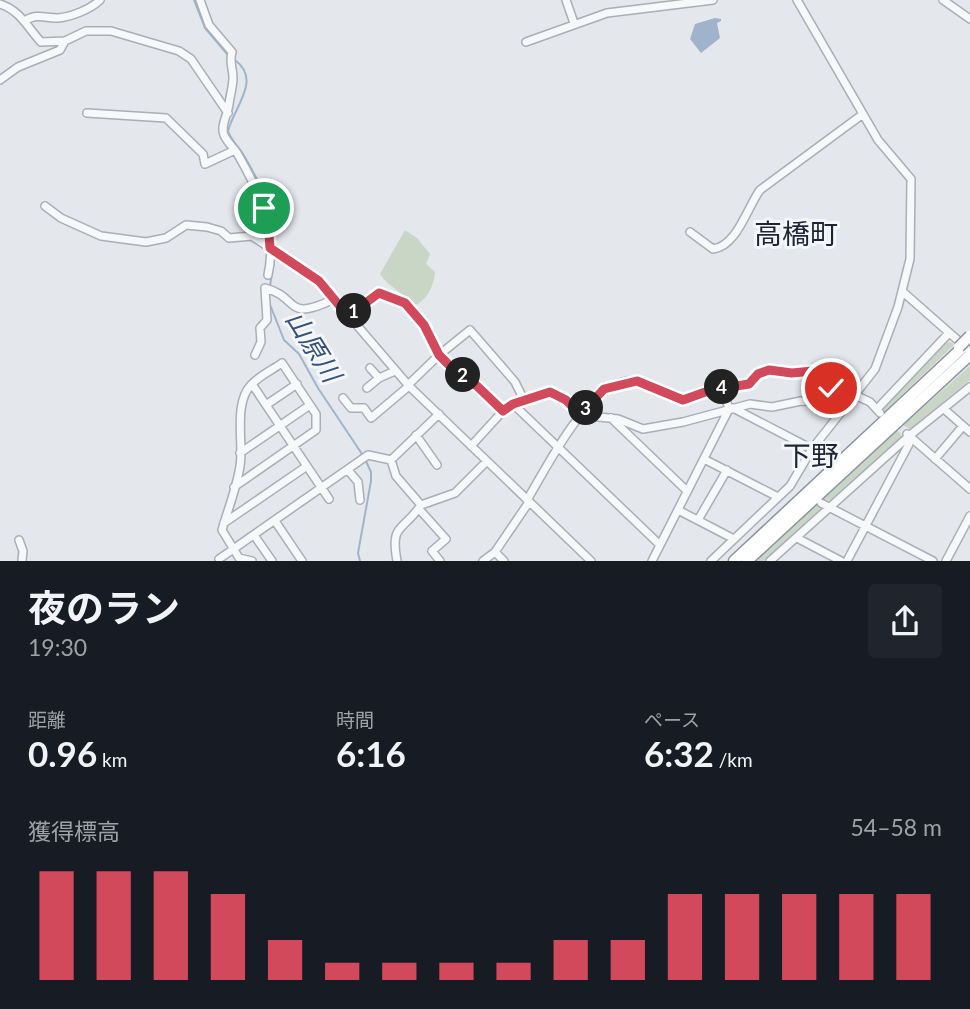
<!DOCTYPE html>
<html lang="ja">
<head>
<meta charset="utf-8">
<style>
  body { margin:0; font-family:Lato,"Noto Sans JP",sans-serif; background:#20242c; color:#f1f3f6; height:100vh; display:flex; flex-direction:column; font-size:26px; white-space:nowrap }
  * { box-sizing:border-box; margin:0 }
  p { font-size:23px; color:#9ea1a6 }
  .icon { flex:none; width:38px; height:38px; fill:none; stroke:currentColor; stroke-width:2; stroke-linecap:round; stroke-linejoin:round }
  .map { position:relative; height:561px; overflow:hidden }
  .side { display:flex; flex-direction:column; background:#171b24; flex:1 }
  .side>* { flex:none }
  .pin { position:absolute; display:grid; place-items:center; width:60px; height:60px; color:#fff; margin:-30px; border:4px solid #fff; border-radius:50%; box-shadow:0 2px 7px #0007 }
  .km { position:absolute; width:35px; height:35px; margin:-18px; border-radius:50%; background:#222; color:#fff; font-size:19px; line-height:35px; text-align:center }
  .round { display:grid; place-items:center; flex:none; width:74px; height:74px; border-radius:7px; background:#20242c }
  .summary { display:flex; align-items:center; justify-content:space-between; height:119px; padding:0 28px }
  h1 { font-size:38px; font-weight:700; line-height:52px }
  .figures { display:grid; grid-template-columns:repeat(3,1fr); gap:10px; height:119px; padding:7px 28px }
  .figures div { display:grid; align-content:center }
  .figures b { font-size:35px; font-weight:700 }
  .figures small { font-size:19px; font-weight:400 }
  .figures p { font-size:19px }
  .chart { height:196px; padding:14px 28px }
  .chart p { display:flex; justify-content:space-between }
  .chart svg { width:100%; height:126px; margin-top:7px; stroke:#d1495b; stroke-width:6 }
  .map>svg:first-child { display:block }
  .green { fill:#c9d6c5 }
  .water { fill:#9fb4cc }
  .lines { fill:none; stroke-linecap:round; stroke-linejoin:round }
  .stream { stroke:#9fb4cc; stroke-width:2 }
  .minor-casing { stroke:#a9aeb7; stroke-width:10 }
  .highway-casing { stroke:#8b94a3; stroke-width:13 }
  .minor { stroke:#f7f8fa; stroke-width:7 }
  .highway { stroke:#fff; stroke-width:10 }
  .highway-bridge-casing { stroke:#8b94a3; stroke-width:13; stroke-linecap:butt }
  .highway-bridge { stroke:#fff; stroke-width:10 }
  .route-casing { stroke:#fff; stroke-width:14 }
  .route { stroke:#d1495b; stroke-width:9 }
  .labels { text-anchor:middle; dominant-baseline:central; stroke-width:6; stroke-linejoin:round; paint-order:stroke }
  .water-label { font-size:26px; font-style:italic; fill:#34527a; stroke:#f4f6f9 }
  .quarter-label { font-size:28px; fill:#1d2536; stroke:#f4f6f9 }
</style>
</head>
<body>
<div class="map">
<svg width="970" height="561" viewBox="0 0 970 561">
  <rect width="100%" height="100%" fill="#e4e7ec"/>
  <path class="green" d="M 405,230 L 417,238 L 430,254 L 426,264 L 435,272 C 434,286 427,301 413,306 C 404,292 389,288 380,274 Z
    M 950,342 L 954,345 L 884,412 L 883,406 L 945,343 Z
    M 970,366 L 970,380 L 910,429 L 903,425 Z
    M 897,431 L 901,434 L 901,440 L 832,501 L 823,499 Z
    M 818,503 L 822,509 L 764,561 L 755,561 Z"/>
  <path class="water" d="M 715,18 L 721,19 L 721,21 L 717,23 L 720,38 L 701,53 L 690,39 L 695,24 Z"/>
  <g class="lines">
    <path class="stream" d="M 194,0 L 205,28 L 228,55
      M 235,60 C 262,80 234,107 228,131 C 231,140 238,146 243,154 C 260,182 276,215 275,248
      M 270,286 L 275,254
      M 269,302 L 284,340 L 299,354 L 318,388 L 362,454
      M 360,561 L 358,553 L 371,481 L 371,472 L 365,459"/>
    <g class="minor-casing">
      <path id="minor" d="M 200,0 L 209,25 L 232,52 C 229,62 233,68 233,78 C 233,86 230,96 229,104 C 228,114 220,126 224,135 C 227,142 233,147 237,153 C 259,191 278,230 268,275
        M 566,0 L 574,23
        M 943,0 L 970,19
        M 0,4 C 20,10 28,28 41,42 L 65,41 L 86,31 L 111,31 L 179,51 L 191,59 L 228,113
        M 25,21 C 36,13 45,18 58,18 C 71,17 91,9 100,0
        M 526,42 L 607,13 L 713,0
        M 0,80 L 18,67 L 60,50 L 65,41
        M 87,113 L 166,118 L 203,154 L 205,164 L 235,150
        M 45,206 L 61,218 L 101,236 L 146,242 L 166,238 L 186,225 L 207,227 L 221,231 L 229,238 L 252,236 L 319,281 L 409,386 L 591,561
        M 690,232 L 713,249 C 737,246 747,208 760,190 L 863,114
        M 903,292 L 970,351
        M 348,316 L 378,294 L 405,304 L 424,325 L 439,355 L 456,372 L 477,386 L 503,411
        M 255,355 L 261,342 L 260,328 L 267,320 L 265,288 C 300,297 284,323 334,299
        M 370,368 L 379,378 L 395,371
        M 252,384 L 329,499
        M 408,385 L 439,355 L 470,330 L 515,382 L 524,400
        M 367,388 L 379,378
        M 855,395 L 870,402 L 880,413
        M 343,398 L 351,408 L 364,408 L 371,418 L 409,386
        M 513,404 L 660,545
        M 266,405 L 297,384
        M 733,408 L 812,449
        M 877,409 L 949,333
        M 944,409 L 970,432
        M 611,418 L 687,491
        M 907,434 L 970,489
        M 416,435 L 437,465
        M 471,446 L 503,411 L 513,404 L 550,392 L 566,400 L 580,415 L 618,419 L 643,429 L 683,422 L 750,404 L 772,407 L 801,401 L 822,402 L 845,408
        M 240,453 L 310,405
        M 704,459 L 778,497
        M 935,459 L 963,426
        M 391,460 L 396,476 L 421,505 C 403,532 390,523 397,561
        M 348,470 L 358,482 L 360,500
        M 234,487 L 316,430 L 316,414 L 282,363 C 272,370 259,376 251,385 C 233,404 244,444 240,466 C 237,487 228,509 222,530 L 239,558 L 252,561
        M 527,500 C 548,466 591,374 638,381 C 652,383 670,395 683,400 L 711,390 L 749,384 L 758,374 L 769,370 L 792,373 L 813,371 L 822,375 L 831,389 L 849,403
        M 821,503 L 933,561
        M 421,505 L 455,493 L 487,461
        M 419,509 L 446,539 L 432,551 L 440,561
        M 678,510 L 734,539
        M 698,520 L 727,470
        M 275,521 L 302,561
        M 224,523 L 307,466
        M 254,535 L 272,561
        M 797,538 L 841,561
        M 19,540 L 23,551 L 22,561
        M 495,552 L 504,561
        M 219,559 L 368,455 L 391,460 L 439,414
        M 483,561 L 495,552 L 529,502
        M 652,561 L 729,409 L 722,387
        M 711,561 L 790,486 L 812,449 L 875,369 L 898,307 L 910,259 L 911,179 L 878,140 L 797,0
        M 770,561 L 909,436 L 970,387
        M 847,561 L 909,444 L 909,437
        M 946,561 L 970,516"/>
    </g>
    <g class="highway-casing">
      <path id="highway" d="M 734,561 L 961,349
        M 747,561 L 970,355"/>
    </g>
    <use href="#minor" class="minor"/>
    <use href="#highway" class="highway"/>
    <g class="highway-bridge-casing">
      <path id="highway-bridge" d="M 959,347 L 970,336"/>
    </g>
    <use href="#highway-bridge" class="highway-bridge"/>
  </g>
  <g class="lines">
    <g class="route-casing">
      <path id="route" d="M 264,208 L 268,222 L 270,248 L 319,281 L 348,316 L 379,293 L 405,303 L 424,325 L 439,355 L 456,372 L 477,386 L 503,411 L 513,404 L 550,392 L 566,400 L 580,415 L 604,389 L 637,381 L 683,400 L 711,390 L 749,384 L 758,374 L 769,370 L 792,373 L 813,371 L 822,374 L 831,388"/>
    </g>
    <use href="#route" class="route"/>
  </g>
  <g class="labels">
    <g class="water-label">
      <text transform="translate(314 346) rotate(58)">山原川</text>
    </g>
    <g class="quarter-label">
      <text x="796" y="233">高橋町</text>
      <text x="811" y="455">下野</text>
    </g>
  </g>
</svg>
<div class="pin" style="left:264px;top:208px;background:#1e9e55"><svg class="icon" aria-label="arrive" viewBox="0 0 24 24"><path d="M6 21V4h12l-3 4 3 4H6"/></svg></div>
<div class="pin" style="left:831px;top:388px;background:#d93025"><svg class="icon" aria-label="check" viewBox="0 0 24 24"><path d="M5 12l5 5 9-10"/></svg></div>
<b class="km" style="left:354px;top:311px">1</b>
<b class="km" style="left:463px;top:375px">2</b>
<b class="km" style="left:586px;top:408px">3</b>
<b class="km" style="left:722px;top:387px">4</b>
</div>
<section class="side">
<div class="summary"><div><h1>夜のラン</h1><p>19:30</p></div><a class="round"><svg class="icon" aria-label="share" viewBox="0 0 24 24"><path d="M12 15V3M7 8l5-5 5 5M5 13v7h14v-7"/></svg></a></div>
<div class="figures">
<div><p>距離</p><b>0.96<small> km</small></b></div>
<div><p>時間</p><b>6:16</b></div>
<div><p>ペース</p><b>6:32<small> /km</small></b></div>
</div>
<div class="chart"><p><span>獲得標高</span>54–58 m</p>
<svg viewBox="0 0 160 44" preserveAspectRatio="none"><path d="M5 44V6M15 44V6M25 44V6M35 44V14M45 44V30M55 44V38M65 44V38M75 44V38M85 44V38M95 44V30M105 44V30M115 44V14M125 44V14M135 44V14M145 44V14M155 44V14"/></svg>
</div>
</section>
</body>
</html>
